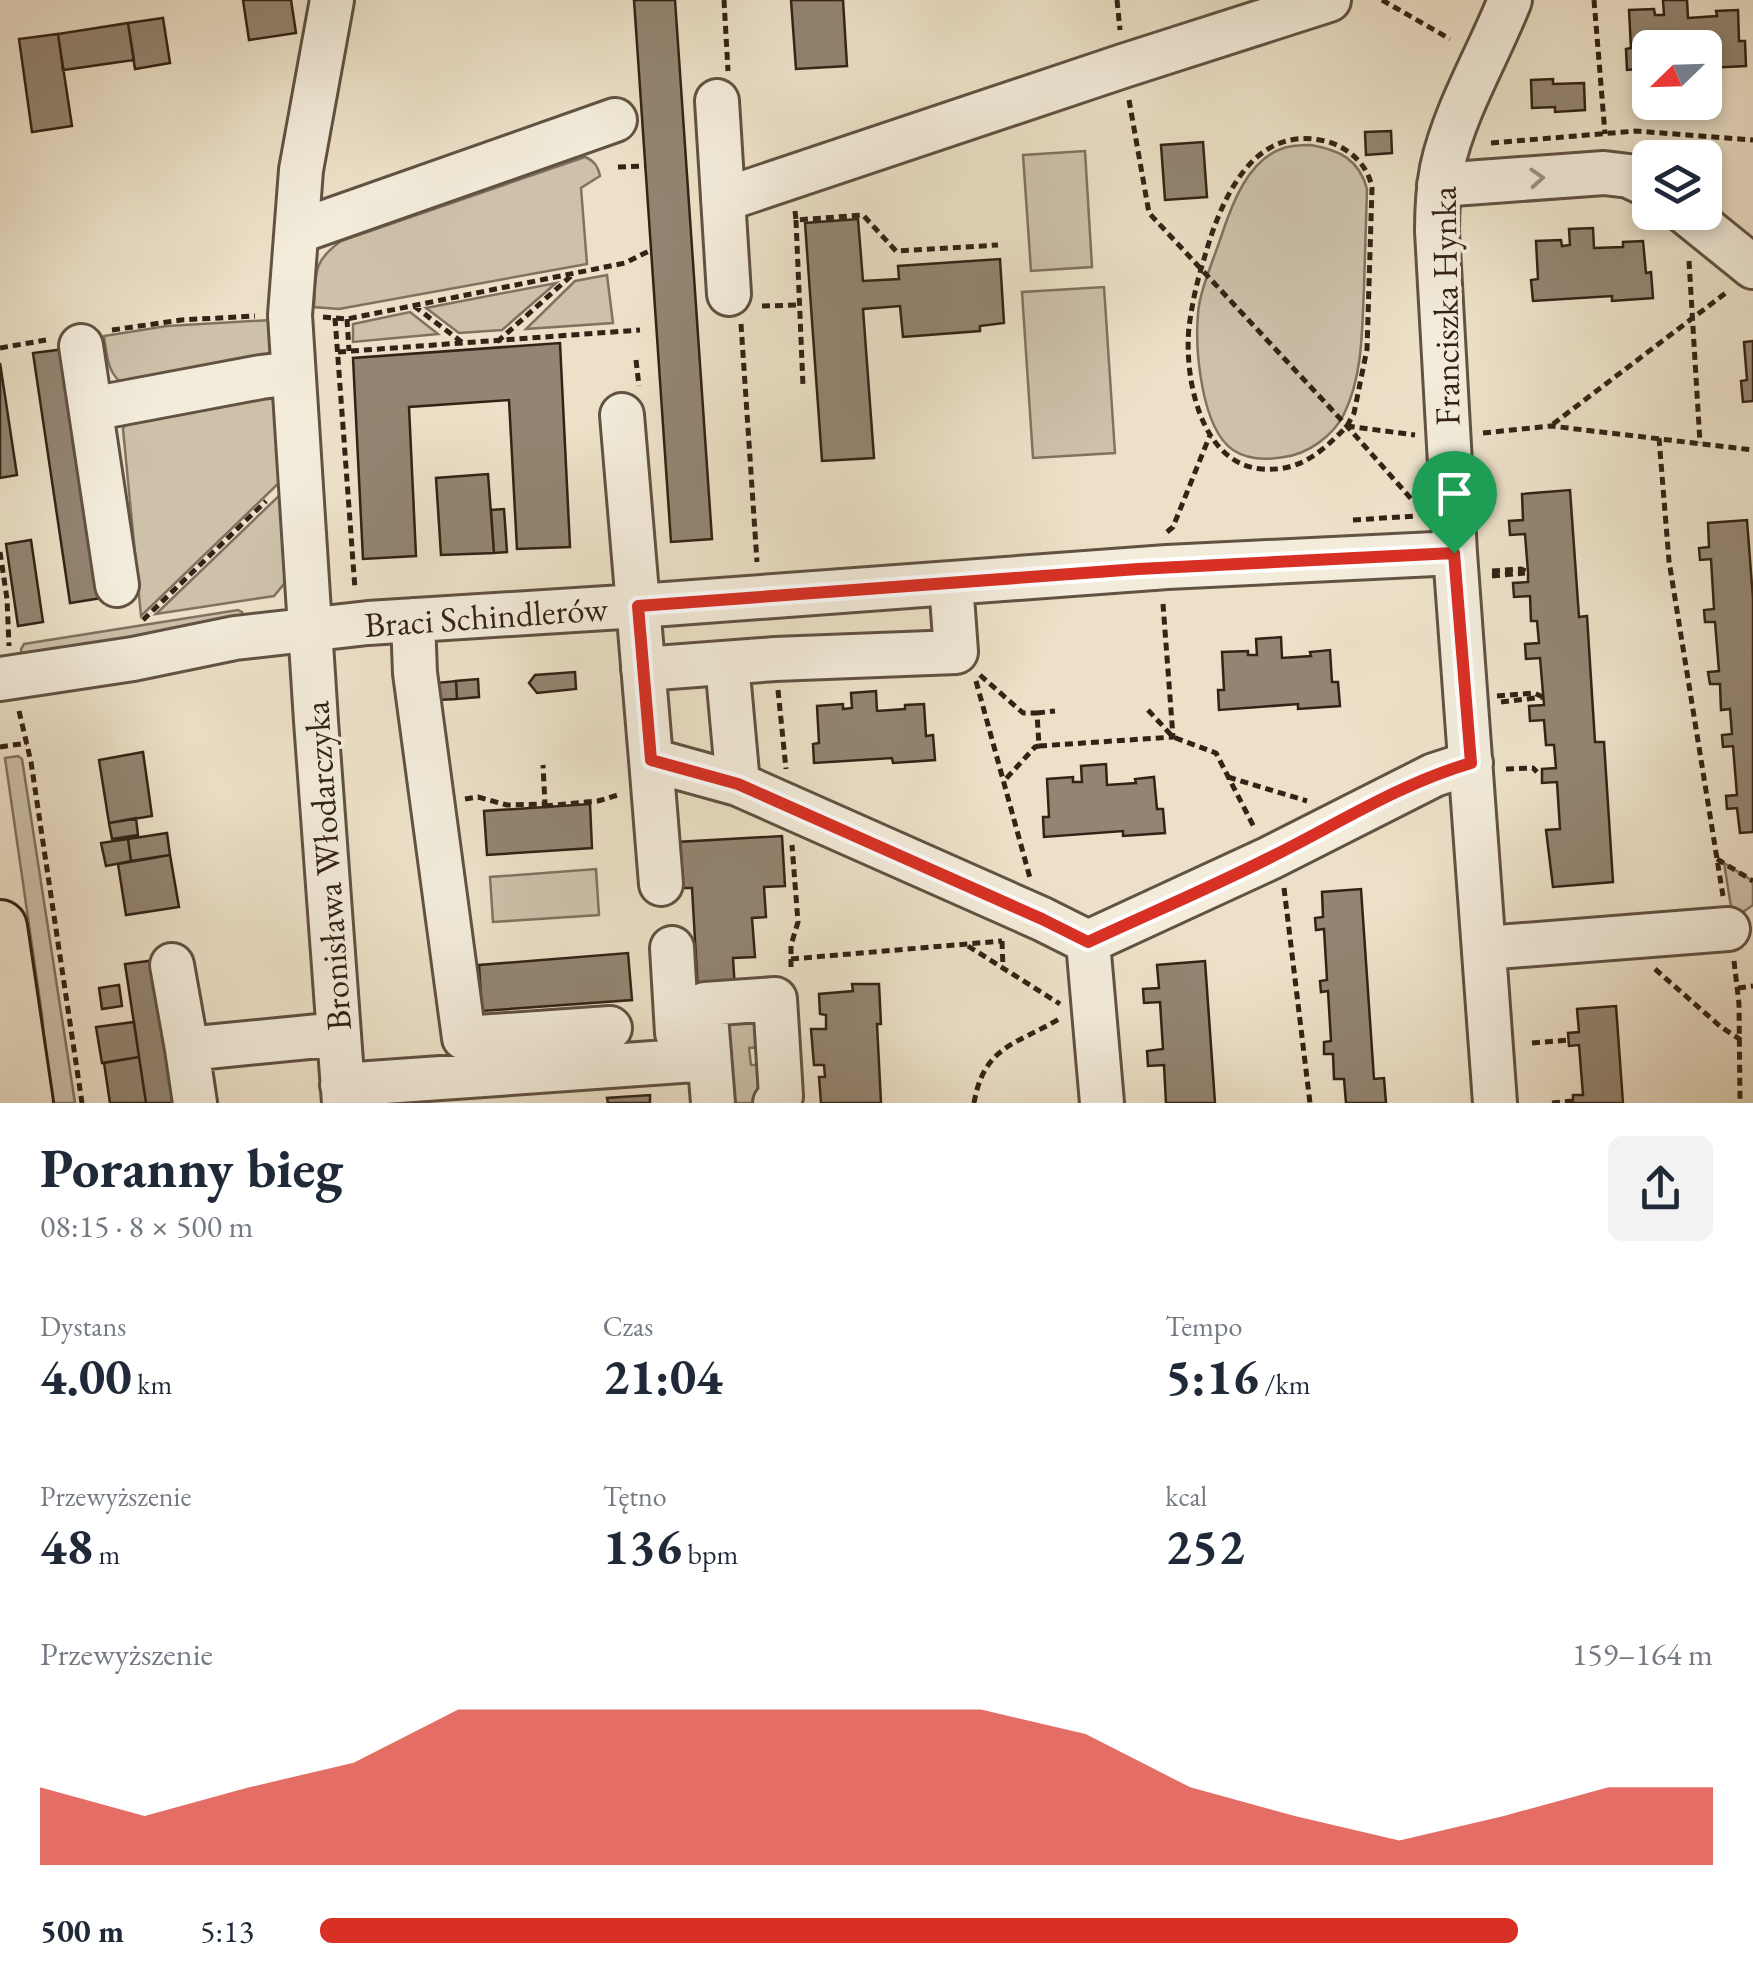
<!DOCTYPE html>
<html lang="pl">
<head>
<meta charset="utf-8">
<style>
  body { margin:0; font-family:"EB Garamond",serif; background:#f2f2f3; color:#1f2937; height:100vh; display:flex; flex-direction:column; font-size:38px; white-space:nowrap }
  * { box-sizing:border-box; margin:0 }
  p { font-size:32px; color:#747a83 }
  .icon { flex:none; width:55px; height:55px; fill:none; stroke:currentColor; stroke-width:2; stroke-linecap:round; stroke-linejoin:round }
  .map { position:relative; height:1103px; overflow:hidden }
  .sheet { display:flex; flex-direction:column; background:#fff; flex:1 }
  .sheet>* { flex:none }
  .needle { width:65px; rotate:247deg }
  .tools { position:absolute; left:1632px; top:30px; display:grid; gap:20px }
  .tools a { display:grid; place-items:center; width:90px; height:90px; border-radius:15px; background:#fff; box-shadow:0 5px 15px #0003; font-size:50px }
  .pin { position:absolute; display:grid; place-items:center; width:85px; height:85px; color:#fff; margin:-102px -42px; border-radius:50% 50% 50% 0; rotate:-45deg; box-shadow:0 0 10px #0007 }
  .pin .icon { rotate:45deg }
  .round { display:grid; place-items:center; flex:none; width:105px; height:105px; border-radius:15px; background:#f2f2f3 }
  .summary { display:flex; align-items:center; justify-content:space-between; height:170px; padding:0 40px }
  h1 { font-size:55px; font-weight:700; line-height:75px }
  .figures { display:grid; grid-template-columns:repeat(3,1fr); gap:15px; height:170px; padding:10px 40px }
  .figures div { display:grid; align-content:center }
  .figures b { font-size:50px; font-weight:700 }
  .figures small { font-size:28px; font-weight:400 }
  .figures p { font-size:28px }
  .chart { height:280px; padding:20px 40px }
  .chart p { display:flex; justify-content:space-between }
  .chart svg { width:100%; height:180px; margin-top:10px; fill:#d93025; opacity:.7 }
  ul { padding:0 40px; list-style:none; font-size:32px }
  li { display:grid; grid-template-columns:160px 120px 1fr; align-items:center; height:75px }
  li i { height:25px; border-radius:12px; background:#d93025 }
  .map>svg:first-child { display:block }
  .green { fill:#cdc1aa; stroke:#807260; stroke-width:2.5 }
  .building { fill:#938572; stroke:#332215; stroke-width:2.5 }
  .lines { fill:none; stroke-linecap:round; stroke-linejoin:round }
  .minor-casing { stroke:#615242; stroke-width:48 }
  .major-casing { stroke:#332215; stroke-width:58 }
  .path { stroke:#332215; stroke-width:5; stroke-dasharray:8 5; stroke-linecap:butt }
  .minor { stroke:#f3ecdb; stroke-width:42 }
  .major { stroke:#ece1c8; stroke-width:52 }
  .oneway { stroke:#9d9182 }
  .route-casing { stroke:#fff; stroke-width:20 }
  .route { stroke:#d93025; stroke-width:12 }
  .labels { text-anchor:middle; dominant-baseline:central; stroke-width:8; stroke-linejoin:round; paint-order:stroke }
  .street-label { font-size:35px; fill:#332215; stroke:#f3ecdb }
</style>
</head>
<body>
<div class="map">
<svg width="1753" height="1103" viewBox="0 0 1753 1103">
  <rect width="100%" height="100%" fill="#ece1c8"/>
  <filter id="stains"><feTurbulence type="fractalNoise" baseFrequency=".002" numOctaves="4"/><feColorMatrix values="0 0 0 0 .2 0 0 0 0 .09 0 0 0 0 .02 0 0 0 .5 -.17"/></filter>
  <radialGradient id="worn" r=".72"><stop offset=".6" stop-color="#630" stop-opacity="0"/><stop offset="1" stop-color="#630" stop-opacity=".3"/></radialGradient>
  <path class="green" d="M 1311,145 C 1339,150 1359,159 1367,189 C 1366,221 1365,254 1364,287 C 1362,330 1363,375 1344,414 C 1333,436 1308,454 1284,457 C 1267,460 1248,460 1233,450 C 1201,428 1195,349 1198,314 C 1199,292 1215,256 1222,234 C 1232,204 1248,161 1281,149 C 1290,145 1301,145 1311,145 Z
    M 1085,151 L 1092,267 L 1031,271 L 1023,155 Z
    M 585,157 C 595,161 598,167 600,176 L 581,188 L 587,264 L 339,309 L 314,307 C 316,273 312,262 341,241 Z
    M 607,275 L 613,323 L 526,329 L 575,281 Z
    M 556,283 L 502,330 L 459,333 L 426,308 Z
    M 1104,287 L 1115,453 L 1033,458 L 1022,292 Z
    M 410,312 L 438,334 L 353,342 L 353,324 Z
    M 270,320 L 271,356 L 125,385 C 107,375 107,355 104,336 L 167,326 Z
    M 259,390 L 277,398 L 283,479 L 141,616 L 123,429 L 126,421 Z
    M 284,491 L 288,579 L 274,596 L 156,614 Z
    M 238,610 L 242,612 L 244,622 L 22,657 L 21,649 L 24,644 Z
    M 18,756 L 22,759 L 75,1103 L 50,1103 L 42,1015 L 5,758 Z
    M 1724,863 L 1753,881 L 1753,905 L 1733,919 Z
    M 596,869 L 599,915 L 493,922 L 490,877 Z
    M 761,1021 L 760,1047 L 749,1048 L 751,1065 L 761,1065 L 760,1103 L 729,1103 L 725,1032 L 729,1023 Z"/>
  <path class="building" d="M 243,0 L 291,0 L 296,33 L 249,40 Z
    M 634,0 L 675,0 L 712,539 L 671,542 Z
    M 791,0 L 843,0 L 847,66 L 796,69 Z
    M 1663,0 L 1687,0 L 1688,18 L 1717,16 L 1716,11 L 1738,10 L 1739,41 L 1745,41 L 1746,66 L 1706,68 L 1705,48 L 1650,48 L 1650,68 L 1627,70 L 1626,49 L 1631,48 L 1629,10 L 1654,9 L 1655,15 L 1664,15 Z
    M 163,18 L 170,63 L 135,69 L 128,23 Z
    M 128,23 L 134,60 L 63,70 L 58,34 Z
    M 58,34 L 72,126 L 32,132 L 19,39 Z
    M 1553,79 L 1553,84 L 1584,83 L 1585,110 L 1555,112 L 1555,107 L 1532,108 L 1531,80 Z
    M 1391,131 L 1392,153 L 1366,155 L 1365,132 Z
    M 1203,142 L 1207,197 L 1165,200 L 1161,145 Z
    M 858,219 L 863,281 L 899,279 L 898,266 L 1000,259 L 1004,323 L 980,326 L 980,331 L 903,337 L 900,306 L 863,309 L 874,458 L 822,461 L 805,223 Z
    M 1593,228 L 1594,248 L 1623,247 L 1623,242 L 1643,241 L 1646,273 L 1651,272 L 1653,298 L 1612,301 L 1612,296 L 1533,301 L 1531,280 L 1538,279 L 1536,241 L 1561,240 L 1562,246 L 1570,245 L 1569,229 Z
    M 1753,341 L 1753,401 L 1743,402 L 1741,381 L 1747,380 L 1744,342 Z
    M 560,343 L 570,547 L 517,549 L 509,400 L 409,407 L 416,556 L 363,559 L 353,358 Z
    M 65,349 L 102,598 L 70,603 L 33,353 Z
    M 0,363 L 17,475 L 0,478 Z
    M 488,474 L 494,553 L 441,555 L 436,478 Z
    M 1570,490 L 1579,617 L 1587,616 L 1595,742 L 1604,742 L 1613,882 L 1553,887 L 1546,830 L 1560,829 L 1557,782 L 1542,783 L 1542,769 L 1556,768 L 1554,745 L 1546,745 L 1544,720 L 1530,721 L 1529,706 L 1544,705 L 1540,658 L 1526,659 L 1525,644 L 1539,643 L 1537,621 L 1531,621 L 1530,596 L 1514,597 L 1513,583 L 1528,582 L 1528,572 L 1525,534 L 1510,535 L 1509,521 L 1523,520 L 1522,494 Z
    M 504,509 L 507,552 L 494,553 L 491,510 Z
    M 1747,520 L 1753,599 L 1753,832 L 1740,833 L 1737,808 L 1727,809 L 1726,796 L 1737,795 L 1733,746 L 1723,747 L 1722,735 L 1732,734 L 1730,709 L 1721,710 L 1720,684 L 1710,684 L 1708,672 L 1719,671 L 1715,622 L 1705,622 L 1704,610 L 1714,609 L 1711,559 L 1700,560 L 1699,548 L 1709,547 L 1708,523 Z
    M 31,540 L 43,622 L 18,626 L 6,544 Z
    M 1281,637 L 1282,658 L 1311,656 L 1310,652 L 1330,650 L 1332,682 L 1338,682 L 1340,706 L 1298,709 L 1298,704 L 1219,710 L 1218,690 L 1224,690 L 1222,652 L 1248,651 L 1248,655 L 1257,655 L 1256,639 Z
    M 575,672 L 576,689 L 537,693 L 529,683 L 535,675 Z
    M 478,679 L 479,697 L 457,699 L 456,681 Z
    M 456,681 L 457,699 L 437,700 L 436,683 Z
    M 876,691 L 877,711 L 905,709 L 905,705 L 924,704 L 926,736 L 933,735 L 935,760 L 893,763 L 892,758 L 814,763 L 813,744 L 819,743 L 817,706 L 843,704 L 843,709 L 852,708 L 851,693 Z
    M 143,752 L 152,816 L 109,823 L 99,760 Z
    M 1106,764 L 1107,785 L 1136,783 L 1135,779 L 1154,777 L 1157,809 L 1163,809 L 1165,833 L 1123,836 L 1123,831 L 1044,837 L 1043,817 L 1049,817 L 1047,779 L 1073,777 L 1073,782 L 1082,782 L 1081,766 Z
    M 590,804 L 592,848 L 487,855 L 484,811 Z
    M 136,818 L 138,835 L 112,839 L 109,823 Z
    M 167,833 L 170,855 L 131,861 L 128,839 Z
    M 782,836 L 785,886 L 764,887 L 766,917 L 752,918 L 755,957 L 733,958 L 735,990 L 698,992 L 692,888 L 679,888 L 677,842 Z
    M 128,839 L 131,861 L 106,866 L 101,843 Z
    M 170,855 L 179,907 L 126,915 L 118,864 Z
    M 1361,889 L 1374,1079 L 1384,1078 L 1386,1103 L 1346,1103 L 1344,1079 L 1334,1079 L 1333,1054 L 1324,1054 L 1324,1042 L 1331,1041 L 1328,991 L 1321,992 L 1320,981 L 1327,980 L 1324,929 L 1316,930 L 1315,918 L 1323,917 L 1322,892 Z
    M 628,953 L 632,1000 L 482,1011 L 479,965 Z
    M 156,960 L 178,1103 L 146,1103 L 125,964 Z
    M 1205,961 L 1215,1103 L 1166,1103 L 1164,1065 L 1148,1066 L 1147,1051 L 1163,1049 L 1160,1002 L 1144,1003 L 1143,989 L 1159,988 L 1157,965 Z
    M 852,984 L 879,984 L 881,1024 L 877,1024 L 881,1103 L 821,1103 L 819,1077 L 825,1077 L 824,1065 L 814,1065 L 811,1029 L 826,1029 L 826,1015 L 820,1014 L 819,994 L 853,991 Z
    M 119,985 L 122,1006 L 102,1009 L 99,988 Z
    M 1616,1006 L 1623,1103 L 1573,1103 L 1573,1095 L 1583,1095 L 1579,1045 L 1569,1046 L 1568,1033 L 1579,1032 L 1577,1009 Z
    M 134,1022 L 139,1057 L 102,1063 L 96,1027 Z
    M 139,1057 L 146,1103 L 110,1103 L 104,1063 Z
    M 650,1095 L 650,1103 L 608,1103 L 607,1098 Z"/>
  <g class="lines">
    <g class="minor-casing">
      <path id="minor" d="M 332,0 L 301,170 L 290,315 L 316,721 L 344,1103
        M 717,101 L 729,294
        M 1439,185 L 1604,173 L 1629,176 L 1650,186
        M 723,200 L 1123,66 L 1329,0
        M 1685,212 L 1753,267
        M 297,232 L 615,120
        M 81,346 L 117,585
        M 91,409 L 261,377 L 293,373
        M 622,415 L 651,760 L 738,784 L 727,663
        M 413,620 L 415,673 L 464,1038 L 610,1028
        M 643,669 L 775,659 L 956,652 L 951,583
        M 0,679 L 133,659 L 235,638 L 368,623 L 638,606 L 1167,567 L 1455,553
        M 651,760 L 661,884
        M 738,784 L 1042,919 L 1088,942
        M 672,948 L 677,1033 L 692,1061
        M 1485,948 L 1728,929
        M 172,965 L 187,1049
        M 342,1085 L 709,1059
        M 195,1103 L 187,1049 L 339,1034
        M 713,1103 L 705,1004 L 775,999 L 781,1096 L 775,1103
        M 1102,1103 L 1088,942 L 1270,858 L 1434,775 L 1471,763
        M 1495,1103 L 1455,553 L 1437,231 C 1437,210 1438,189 1442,168 C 1455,109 1488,56 1510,0"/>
    </g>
    <g class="major-casing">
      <path id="major" d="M 0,927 L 26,1103"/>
    </g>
    <path class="path" d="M 724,0 L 728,71
      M 1117,0 L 1120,30
      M 1382,0 L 1450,39
      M 1594,0 L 1605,134
      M 1129,100 L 1149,213 L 1347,426 L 1414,502
      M 1491,143 L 1636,131 L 1753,140
      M 618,167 L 645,166
      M 795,211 L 796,220 L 863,215 L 896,251 L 998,245
      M 796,220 L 803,386
      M 1689,261 L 1700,443
      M 414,306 L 463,343
      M 762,306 L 799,305
      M 323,317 L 347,319 L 625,263 L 651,250
      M 335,318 L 355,589
      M 347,319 L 349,351
      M 741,324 L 757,562
      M 112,330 L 181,320 L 255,316
      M 497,342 L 571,276
      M 0,348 L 46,340
      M 338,352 L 640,330
      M 636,360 L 639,386
      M 1553,424 L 1727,292
      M 1347,426 L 1354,413 L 1367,349 L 1372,188 C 1368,163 1345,144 1320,140 C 1249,127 1219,206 1204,259 C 1197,281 1192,304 1189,327 C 1184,377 1200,464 1262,469 C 1300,472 1322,452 1347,426 L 1415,435
      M 1483,433 L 1551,426 L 1753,450
      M 1659,438 L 1669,561 L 1723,896
      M 1353,520 L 1415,516
      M 1167,532 L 1173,527 L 1210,435
      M 0,552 L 7,599 L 9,646
      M 1492,571 L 1521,569 L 1528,572
      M 1492,576 L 1525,573
      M 143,620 L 266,501
      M 980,675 L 1023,713 L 1037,713 L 1039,746 L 1035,747 L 1003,782
      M 976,681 L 1030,878
      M 778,690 L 786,769
      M 1497,696 L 1534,693 L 1543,697
      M 1501,702 L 1543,697
      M 1148,710 L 1173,737 L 1216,753 L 1255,829
      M 19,711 L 31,762 L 82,1103
      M 1037,713 L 1055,711
      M 1039,746 L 1173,737 L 1163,604
      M 0,747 L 27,743
      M 1506,769 L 1533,768 L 1537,772
      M 1228,777 L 1307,801
      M 465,799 L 478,797 L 507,805 L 545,804 L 543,765
      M 545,806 L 598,801 L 621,794
      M 1717,859 L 1753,881
      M 1284,888 L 1310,1103
      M 1002,941 L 1003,968
      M 968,946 L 1060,1004
      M 791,959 L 1002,941
      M 1734,961 L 1739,1004 L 1740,1103
      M 791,967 L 791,945 L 798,922 L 792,845
      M 1655,969 L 1721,1027 L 1741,1040
      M 1738,988 L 1753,986
      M 1532,1043 L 1569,1040
      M 974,1103 C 984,1046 1015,1045 1059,1019
      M 1552,1103 L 1573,1101"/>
    <use href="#minor" class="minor"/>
    <use href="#major" class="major"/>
  </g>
  <defs><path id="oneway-chevron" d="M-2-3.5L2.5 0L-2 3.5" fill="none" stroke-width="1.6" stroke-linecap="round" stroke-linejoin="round" transform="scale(2.5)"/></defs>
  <use class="oneway" href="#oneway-chevron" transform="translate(1537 178) rotate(-4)"/>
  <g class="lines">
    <g class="route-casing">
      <path id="route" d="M 1454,553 L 1471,763 C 1399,784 1336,825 1269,858 C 1210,888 1148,914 1088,942 L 1042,919 L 738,784 L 651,760 L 638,606 L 1138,569 Z"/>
    </g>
    <use href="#route" class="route"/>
  </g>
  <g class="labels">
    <g class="street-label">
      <text transform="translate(1445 306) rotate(-91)">Franciszka Hynka</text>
      <text transform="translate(486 616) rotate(-4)">Braci Schindlerów</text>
      <text transform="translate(327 866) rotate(-94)">Bronisława Włodarczyka</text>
    </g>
  </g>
  <rect width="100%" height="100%" filter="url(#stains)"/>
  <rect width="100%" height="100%" fill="url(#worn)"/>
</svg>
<div class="tools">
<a><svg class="needle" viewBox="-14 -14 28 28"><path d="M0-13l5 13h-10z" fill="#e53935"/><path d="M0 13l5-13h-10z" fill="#747a83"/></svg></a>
<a><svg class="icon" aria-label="layers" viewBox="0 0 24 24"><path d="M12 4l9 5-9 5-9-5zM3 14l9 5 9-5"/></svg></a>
</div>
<div class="pin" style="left:1454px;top:553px;background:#1e9e55"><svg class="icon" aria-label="arrive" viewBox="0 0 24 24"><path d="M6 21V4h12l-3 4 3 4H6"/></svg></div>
</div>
<section class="sheet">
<div class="summary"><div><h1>Poranny bieg</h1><p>08:15 · 8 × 500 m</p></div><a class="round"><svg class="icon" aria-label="share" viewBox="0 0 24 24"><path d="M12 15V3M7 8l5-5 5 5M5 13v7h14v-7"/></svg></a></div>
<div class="figures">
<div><p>Dystans</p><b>4.00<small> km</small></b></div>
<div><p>Czas</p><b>21:04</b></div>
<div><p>Tempo</p><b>5:16<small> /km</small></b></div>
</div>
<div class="figures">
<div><p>Przewyższenie</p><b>48<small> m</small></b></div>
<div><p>Tętno</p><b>136<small> bpm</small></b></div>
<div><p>kcal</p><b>252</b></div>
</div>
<div class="chart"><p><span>Przewyższenie</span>159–164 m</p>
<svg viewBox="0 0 160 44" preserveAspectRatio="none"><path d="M0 44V25L10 32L20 25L30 19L40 6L50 6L60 6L70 6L80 6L90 6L100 12L110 25L120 32L130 38L140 32L150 25L160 25V44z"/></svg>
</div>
<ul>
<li><b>500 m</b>5:13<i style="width:86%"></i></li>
</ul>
</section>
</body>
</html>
